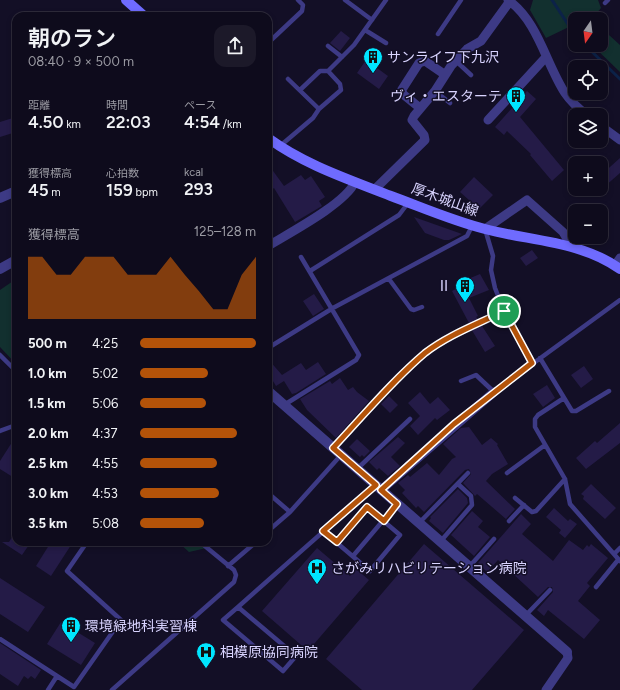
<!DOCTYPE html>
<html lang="ja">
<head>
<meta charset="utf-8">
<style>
  body { margin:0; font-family:Figtree,"Noto Sans JP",sans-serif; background:#1c1929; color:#f1f3f6; height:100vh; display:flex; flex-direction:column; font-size:15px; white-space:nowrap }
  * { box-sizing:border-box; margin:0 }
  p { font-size:13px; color:#9b9ba3 }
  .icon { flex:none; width:22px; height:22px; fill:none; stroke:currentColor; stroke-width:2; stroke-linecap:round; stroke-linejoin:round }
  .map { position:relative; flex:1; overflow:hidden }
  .side { position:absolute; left:12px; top:12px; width:260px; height:534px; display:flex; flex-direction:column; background:#0e0b1c; border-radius:12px; box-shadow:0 2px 6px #0003,0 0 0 1px #2e2b3b }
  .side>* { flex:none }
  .needle { width:26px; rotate:194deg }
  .buttons { position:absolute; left:568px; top:12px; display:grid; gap:8px }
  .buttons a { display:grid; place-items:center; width:40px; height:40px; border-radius:8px; background:#0e0b1c; box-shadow:0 2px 6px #0003,0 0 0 1px #2e2b3b; font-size:20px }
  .pin { position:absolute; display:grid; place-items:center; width:34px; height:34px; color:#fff; margin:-17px; border:2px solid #fff; border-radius:50%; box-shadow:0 1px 4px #0007 }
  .round { display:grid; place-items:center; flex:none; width:42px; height:42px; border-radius:12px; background:#1c1929 }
  .head { display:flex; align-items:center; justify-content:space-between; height:68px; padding:0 16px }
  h1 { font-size:22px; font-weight:600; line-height:30px }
  .figures { display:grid; grid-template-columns:repeat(3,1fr); gap:6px; height:68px; padding:4px 16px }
  .figures div { display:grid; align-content:center }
  .figures b { font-size:17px; font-weight:600 }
  .figures small { font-size:11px; font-weight:400 }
  .figures p { font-size:11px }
  .chart { height:112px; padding:8px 16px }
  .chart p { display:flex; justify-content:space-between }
  .chart svg { width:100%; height:72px; margin-top:4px; fill:#b45309; opacity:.7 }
  ul { padding:0 16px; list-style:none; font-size:13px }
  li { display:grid; grid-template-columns:64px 48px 1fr; align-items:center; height:30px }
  li i { height:10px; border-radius:5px; background:#b45309 }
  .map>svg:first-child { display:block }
  .green { fill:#12302f }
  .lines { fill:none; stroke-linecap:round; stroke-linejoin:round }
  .stream { stroke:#0c2248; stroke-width:3 }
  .building { fill:#241b47 }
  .service { stroke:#3d3a85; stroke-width:4.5 }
  .minor { stroke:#3d3a85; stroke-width:9 }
  .tertiary { stroke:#3d3a85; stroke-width:10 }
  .secondary { stroke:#6f6bff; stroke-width:10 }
  .route-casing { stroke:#fff; stroke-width:8 }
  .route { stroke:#b45309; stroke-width:5 }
  .labels { text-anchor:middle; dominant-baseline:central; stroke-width:3; stroke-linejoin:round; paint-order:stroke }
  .poi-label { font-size:14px; fill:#d9d4ff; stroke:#130f26; text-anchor:start }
  .street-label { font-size:14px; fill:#d9d4ff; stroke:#130f26 }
</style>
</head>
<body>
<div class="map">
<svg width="620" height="690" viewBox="0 0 620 690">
  <rect width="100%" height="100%" fill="#130f26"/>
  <path class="green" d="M 533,0 L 598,0 L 601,8 L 595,15 L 598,19 L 575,19 L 575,29 L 571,26 L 546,38 L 530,10 Z
    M 601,23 L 609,35 L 620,45 L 620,72 L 592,45 L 601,45 Z
    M 16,279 L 16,364 L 0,347 L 0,290 Z
    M 178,542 L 213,542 L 211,547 L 189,552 Z"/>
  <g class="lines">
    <path class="stream" d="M 552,0 L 575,35
      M 585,45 L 620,79"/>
  </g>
  <path class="building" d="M 341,31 L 350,38 L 340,51 L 330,43 Z
    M 366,60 L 388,76 L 379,89 L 357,73 Z
    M 527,91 L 536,99 L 520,117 L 564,170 L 552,181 L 530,155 L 531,154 L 507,131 L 504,135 L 495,127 Z
    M 16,117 L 16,132 L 0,137 L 0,122 Z
    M 620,158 L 620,173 L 604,187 L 601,182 L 601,175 Z
    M 268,164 L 284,186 L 301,175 L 305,180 L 311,176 L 325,197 L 319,201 L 322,206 L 295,222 L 274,188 L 268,193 Z
    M 474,177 L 493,195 L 479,209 L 460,192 Z
    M 414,217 L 462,234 L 449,240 L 444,240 L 425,233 Z
    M 532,250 L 538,258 L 526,266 L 520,258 Z
    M 480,274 L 489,290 L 469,298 L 478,316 L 476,317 L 478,319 L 469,323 L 452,291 L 469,282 L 468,279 Z
    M 314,294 L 324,309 L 313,316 L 303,301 Z
    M 482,326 L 495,346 L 485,352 L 473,332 L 472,330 Z
    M 268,359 L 282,375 L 301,363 L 306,370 L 318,362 L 326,374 L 296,393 L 292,394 L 284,381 L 276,386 L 268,373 Z
    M 584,366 L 593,379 L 581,388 L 571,375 Z
    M 340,378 L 348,390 L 353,387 L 357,392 L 369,401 L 336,438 L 307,410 L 300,399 L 330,381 L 332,384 Z
    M 547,385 L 555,398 L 543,407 L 533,394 Z
    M 420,392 L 430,404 L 438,397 L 450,410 L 437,420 L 435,418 L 418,435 L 410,426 L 420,416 L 408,403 Z
    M 389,396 L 398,405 L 390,413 L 381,404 Z
    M 620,423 L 620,443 L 586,469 L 576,458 L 595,441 L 597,443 Z
    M 469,427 L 482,445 L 491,438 L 498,444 L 497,445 L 508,464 L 492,474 L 486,481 L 515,509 L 506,519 L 477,494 L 475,496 L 463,483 L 471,474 L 469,469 L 465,470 L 424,512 L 418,506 L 416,508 L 402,493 L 405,490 L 398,483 L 408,475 L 410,477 L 427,463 L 439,475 L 452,459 L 456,457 L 443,444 L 461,428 Z
    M 16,436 L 16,479 L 0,469 L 0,461 Z
    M 398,437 L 405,443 L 391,457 L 400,466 L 388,476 L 379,468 L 377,470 L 369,462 Z
    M 357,439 L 370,451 L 364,457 L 362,455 L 360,457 L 349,447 Z
    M 591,484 L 616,508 L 605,519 L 583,499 L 584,496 L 581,494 Z
    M 458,489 L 467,498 L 468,503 L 443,533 L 429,521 L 431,518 L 430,517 Z
    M 554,508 L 568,521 L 570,519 L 577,524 L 565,538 L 559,533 L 561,530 L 546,517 Z
    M 472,511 L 483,521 L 478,527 L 490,537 L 474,556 L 451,535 Z
    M 521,514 L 531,524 L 522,534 L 553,561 L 569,540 L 583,550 L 587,545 L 589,547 L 591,544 L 608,558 L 587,583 L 590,586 L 578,601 L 600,620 L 584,639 L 548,610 L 544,616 L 537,610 L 553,592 L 552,587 L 548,587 L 538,597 L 498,560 L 487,572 L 478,563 Z
    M 16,531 L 16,542 L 31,542 L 22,555 L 2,542 L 9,542 Z
    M 51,542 L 73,542 L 51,576 L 36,566 Z
    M 424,544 L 524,630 L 472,690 L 362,690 L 326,659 Z
    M 317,548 L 350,576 L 356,569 L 369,580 L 308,651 L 262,611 Z
    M 0,578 L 45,607 L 28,632 L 0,614 Z
    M 61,622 L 95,643 L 81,665 L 47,644 Z
    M 0,643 L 41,670 L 35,679 L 31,676 L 28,679 L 24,676 L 18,686 L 0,674 Z"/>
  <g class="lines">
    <path class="service" d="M 345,0 L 372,20
      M 605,3 L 608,0
      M 365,30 L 386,43
      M 438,34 L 461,0
      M 268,43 L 302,11 L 303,5 L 298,0
      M 328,46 L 342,57
      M 456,61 L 471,75
      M 300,90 L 320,71 L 328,71 L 354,45 L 386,0
      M 435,91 L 450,103
      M 319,109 L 341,90 L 340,84 L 328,71
      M 575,142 L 576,141
      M 280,146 L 313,118 L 319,109 L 288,79
      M 485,229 L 493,256 L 491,270 L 495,288 L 504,311 L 532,363
      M 310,271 L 399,215 L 408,203
      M 389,279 L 411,309 L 414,310 L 422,307
      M 268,348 L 333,308 L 467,236 L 472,226
      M 0,355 L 16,371
      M 540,358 L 572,411 L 576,411 L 609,391
      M 461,381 L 476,375 L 494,392 L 620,300
      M 564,398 L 538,415 L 535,419 L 535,427 L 565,479 L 570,504 L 620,561
      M 284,405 L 356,360 L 359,355 L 301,257
      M 0,431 L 16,425
      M 333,447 C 363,416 391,381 425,353 C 448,335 478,324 504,311
      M 357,469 L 410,419
      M 507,473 L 545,445
      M 268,493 L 290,512
      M 515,498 L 532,512 L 536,511 L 565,479
      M 509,521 L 524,505
      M 419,523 L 468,473
      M 268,531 L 290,512 L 341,455
      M 323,531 L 370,571 L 400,535 L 367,507 L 337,543
      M 440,542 L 472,505 L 471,496 L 458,484
      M 614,554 L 620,548
      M 353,556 L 397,504
      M 228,566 L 256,542
      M 469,567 L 494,539
      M 596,587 L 618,560
      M 238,607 L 296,656 L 283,671 L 223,620 L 238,607 L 376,485
      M 525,616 L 550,590
      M 0,639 L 57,676
      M 48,690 L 57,676 L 74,687 L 121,620 L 67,571 L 87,542
      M 112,690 L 234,582 L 236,575 L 234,570 L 200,542"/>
    <path class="minor" d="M 508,0 C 538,21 546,64 565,93 C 571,102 579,109 587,115
      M 420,108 L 404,95 L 401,91 L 419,63 L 425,61 L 444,74
      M 488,120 L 546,57
      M 601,126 L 620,140
      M 375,189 L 425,140 L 424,135 L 412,120 L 414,116 L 435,91 L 451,66 L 467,49 L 481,41 L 510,1
      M 485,229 L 527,200 L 563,232 L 572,247
      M 268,246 C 289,233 345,204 355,182
      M 615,265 L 620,258
      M 381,490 L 494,392
      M 546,690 L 568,658 L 567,652"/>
    <path class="tertiary" d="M 0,198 L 16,191
      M 0,269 L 16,260
      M 268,391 L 567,652"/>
    <path class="secondary" d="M 126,0 L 144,16
      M 268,138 C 305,165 348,179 391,196 C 421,207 453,221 485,229 C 530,241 581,241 620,269"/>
  </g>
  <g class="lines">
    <g class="route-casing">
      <path id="route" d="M 504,311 L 532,363 L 454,424 L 381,490 L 397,504 L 384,521 L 367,507 L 337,542 L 323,531 L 376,485 L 333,448 C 363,416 392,381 425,353 C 448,335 478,324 504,311 Z"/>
    </g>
    <use href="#route" class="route"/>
  </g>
  <defs>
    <g id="building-pin" transform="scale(1)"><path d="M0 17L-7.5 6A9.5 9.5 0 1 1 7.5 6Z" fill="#00e5ff" stroke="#130f26"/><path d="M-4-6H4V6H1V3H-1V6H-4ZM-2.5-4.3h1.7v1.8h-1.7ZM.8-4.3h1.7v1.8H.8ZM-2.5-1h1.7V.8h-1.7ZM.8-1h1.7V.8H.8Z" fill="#111"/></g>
    <g id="hospital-pin" transform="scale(1)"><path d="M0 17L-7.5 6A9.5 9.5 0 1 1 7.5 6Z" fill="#00e5ff" stroke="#130f26"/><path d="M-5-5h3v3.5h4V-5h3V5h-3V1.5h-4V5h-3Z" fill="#111"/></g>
  </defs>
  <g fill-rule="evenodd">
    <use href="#building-pin" x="373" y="57"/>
    <use href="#building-pin" x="516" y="96"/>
    <use href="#building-pin" x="465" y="286"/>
    <use href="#hospital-pin" x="317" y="568"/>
    <use href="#building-pin" x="71" y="626"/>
    <use href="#hospital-pin" x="206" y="652"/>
  </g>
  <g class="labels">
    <g class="poi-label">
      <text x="387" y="57">サンライフ下九沢</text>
      <text x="502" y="96" text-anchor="end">ヴィ・エスターテ</text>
      <text x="451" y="286" text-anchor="end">Ⅱ</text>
      <text x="331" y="568">さがみリハビリテーション病院</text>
      <text x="85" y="626">環境緑地科実習棟</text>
      <text x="220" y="652">相模原協同病院</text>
    </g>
    <g class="street-label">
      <text transform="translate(445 200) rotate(20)">厚木城山線</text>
    </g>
  </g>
</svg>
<div class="buttons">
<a><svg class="needle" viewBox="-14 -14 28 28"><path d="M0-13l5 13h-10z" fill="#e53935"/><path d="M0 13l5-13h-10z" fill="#9b9ba3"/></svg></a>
<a><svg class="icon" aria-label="locate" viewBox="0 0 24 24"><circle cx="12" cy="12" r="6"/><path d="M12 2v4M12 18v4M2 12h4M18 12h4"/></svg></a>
<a><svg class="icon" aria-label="layers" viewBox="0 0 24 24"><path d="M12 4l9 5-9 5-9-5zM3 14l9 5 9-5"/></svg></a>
<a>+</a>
<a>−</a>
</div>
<div class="pin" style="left:504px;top:311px;background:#1e9e55"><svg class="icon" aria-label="arrive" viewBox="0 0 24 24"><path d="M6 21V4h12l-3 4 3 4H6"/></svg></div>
<section class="side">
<div class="head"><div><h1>朝のラン</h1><p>08:40 · 9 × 500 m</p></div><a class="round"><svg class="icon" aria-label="share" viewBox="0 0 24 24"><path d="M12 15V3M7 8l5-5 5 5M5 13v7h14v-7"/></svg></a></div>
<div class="figures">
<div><p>距離</p><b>4.50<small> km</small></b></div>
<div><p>時間</p><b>22:03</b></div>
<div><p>ペース</p><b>4:54<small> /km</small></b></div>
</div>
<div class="figures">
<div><p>獲得標高</p><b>45<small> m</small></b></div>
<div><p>心拍数</p><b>159<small> bpm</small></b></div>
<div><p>kcal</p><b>293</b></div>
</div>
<div class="chart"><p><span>獲得標高</span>125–128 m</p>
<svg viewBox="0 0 160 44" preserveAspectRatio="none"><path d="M0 44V6L10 6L20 17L30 17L40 6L50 6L60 6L70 17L80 17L90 17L100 6L110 17L120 27L130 38L140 38L150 17L160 6V44z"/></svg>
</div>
<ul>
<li><b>500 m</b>4:25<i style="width:100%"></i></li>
<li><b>1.0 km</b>5:02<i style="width:59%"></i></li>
<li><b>1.5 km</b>5:06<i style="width:57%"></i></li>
<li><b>2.0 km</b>4:37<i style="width:84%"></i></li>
<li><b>2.5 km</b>4:55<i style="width:66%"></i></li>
<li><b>3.0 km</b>4:53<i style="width:68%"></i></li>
<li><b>3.5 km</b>5:08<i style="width:55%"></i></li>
</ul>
</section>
</div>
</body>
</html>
